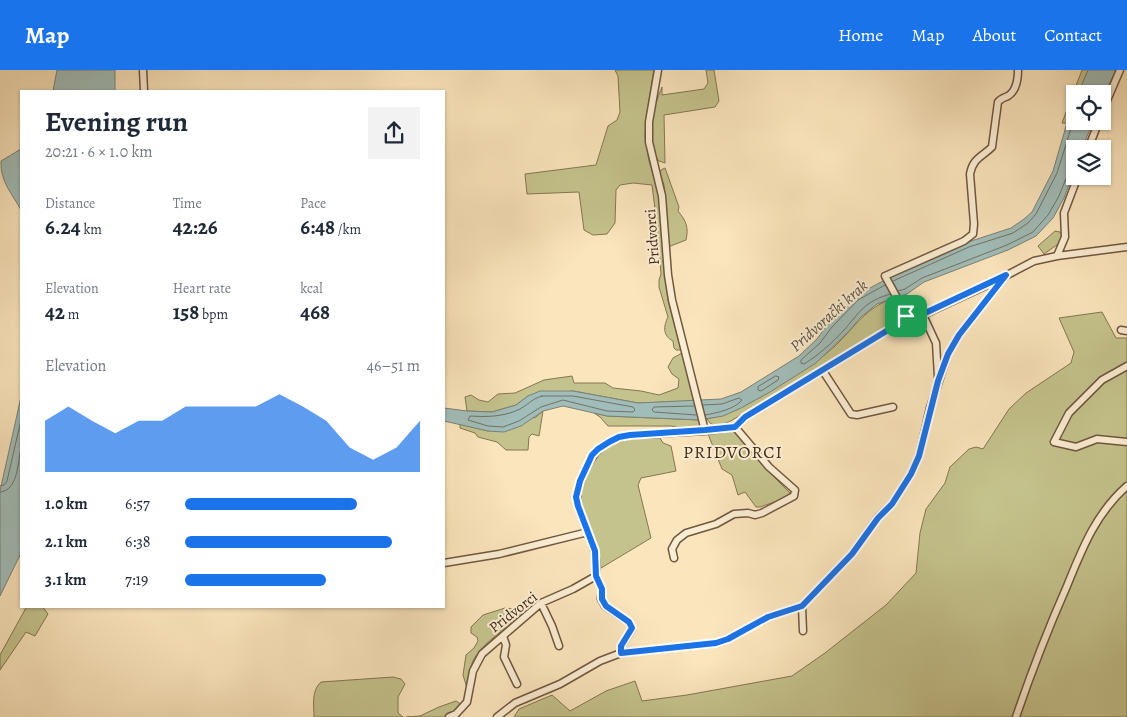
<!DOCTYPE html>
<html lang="en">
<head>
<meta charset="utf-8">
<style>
  body { margin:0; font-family:Alegreya,serif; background:#f2f2f3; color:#1f2937; height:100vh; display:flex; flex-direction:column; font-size:19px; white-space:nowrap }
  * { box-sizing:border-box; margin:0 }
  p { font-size:16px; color:#747a83 }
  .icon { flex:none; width:28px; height:28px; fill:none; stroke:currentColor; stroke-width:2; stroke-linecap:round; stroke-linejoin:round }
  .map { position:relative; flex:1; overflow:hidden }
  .drawer { position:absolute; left:20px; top:20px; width:425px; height:518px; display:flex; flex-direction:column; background:#fff; border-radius:0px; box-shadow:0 1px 4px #0004 }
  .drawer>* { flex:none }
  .controls { position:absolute; left:1066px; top:15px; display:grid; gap:10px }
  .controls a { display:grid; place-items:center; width:45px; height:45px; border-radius:0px; background:#fff; box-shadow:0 1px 4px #0004; font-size:25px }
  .pin { position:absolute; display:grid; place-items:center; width:42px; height:42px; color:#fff; margin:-21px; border-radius:10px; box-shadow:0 2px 8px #0006 }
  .round { display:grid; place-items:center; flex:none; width:52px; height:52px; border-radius:0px; background:#f2f2f3 }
  .summary { display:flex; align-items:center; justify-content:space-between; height:85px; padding:0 25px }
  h1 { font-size:28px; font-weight:600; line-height:38px }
  .figures { display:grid; grid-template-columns:repeat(3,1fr); gap:8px; height:85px; padding:5px 25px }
  .figures div { display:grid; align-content:center }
  .figures b { font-size:21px; font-weight:600 }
  .figures small { font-size:14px; font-weight:400 }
  .figures p { font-size:14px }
  .chart { height:140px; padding:10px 25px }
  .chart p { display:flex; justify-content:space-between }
  .chart svg { width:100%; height:90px; margin-top:5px; fill:#1a73e8; opacity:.7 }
  ul { padding:0 25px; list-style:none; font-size:16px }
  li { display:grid; grid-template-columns:80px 60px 1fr; align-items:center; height:38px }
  li i { height:12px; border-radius:6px; background:#1a73e8 }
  header { display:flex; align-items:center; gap:30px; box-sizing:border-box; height:70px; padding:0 25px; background:#1a73e8; color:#fff }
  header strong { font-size:24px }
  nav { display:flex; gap:28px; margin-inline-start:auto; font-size:18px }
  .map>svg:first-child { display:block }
  .green { fill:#c5c38d; stroke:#847651 }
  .water { fill:#a1bdb9; stroke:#7b8177 }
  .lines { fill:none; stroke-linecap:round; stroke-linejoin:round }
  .shore { stroke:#727267; stroke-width:1 }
  .minor-casing { stroke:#70573f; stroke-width:9 }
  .minor { stroke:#fceed4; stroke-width:6 }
  .route-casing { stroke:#fff; stroke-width:10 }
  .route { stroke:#1a73e8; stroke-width:6 }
  .labels { text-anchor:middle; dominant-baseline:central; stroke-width:4; stroke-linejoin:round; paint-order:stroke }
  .street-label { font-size:15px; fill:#422815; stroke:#fceed4 }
  .water-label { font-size:16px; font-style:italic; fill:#5a4d3e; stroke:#fceed4 }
  .quarter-label { font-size:18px; letter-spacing:1px; fill:#422815; stroke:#fceed4 }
</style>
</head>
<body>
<header>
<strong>Map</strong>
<nav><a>Home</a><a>Map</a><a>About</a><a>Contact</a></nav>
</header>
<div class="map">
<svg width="1127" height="647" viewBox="0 0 1127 647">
  <rect width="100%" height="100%" fill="#fbe5bd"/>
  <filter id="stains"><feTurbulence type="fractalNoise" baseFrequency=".004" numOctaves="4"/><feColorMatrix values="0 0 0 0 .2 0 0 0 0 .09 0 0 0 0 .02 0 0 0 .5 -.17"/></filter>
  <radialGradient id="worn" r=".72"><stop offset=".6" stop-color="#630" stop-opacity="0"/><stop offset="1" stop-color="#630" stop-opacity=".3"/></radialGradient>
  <path class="green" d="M 615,0 L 654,0 L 646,49 L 645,67 L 649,91 L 658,122 L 668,230 L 681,280 L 676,280 L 674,278 L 673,271 C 663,266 663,257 668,247 L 659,217 L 659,210 L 661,204 L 658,168 L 655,161 L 657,155 L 652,115 L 633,113 L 620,115 L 616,120 L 615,153 L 607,164 L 593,165 L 584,160 L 579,122 L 527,124 L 525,104 L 596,95 L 608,56 L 617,50 L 620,42 L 618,6 Z
    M 706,0 L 714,0 L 719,31 L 715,37 L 664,45 L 665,93 L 659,91 C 642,71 653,39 662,17 L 662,25 L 704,19 L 708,13 Z
    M 1082,0 L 1088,0 L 1078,24 L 1075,24 L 1075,32 L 1067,53 L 1062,53 Z
    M 665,98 L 679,137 L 678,141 C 686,151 689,157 686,170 L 668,177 L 664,115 L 660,104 L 661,100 Z
    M 1055,161 L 1060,162 L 1062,166 L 1061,172 L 1044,184 L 1038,176 Z
    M 893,228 L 902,248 L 729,352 L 715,356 L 710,353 L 707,349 C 737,343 763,326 789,309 C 805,299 821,289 835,276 C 857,255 863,240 893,228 Z
    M 1102,242 L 1116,268 L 1127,268 L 1127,647 L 514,647 L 519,639 L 552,625 L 570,641 L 606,621 L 635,611 L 642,631 L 687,625 L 792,606 L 825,583 L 886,535 L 916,503 L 920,463 L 926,439 L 945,413 L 950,397 L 969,379 L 976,377 L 983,379 L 1009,339 L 1026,323 L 1071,293 L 1074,282 L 1059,248 Z
    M 682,283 L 696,331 L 638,333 L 573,321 L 528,326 L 516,335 L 492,342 L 467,341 L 465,327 L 471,325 L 479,330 L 488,332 L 498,324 L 515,323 L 544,310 L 572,306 L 574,313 L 605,313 L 613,318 L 641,321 L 659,325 L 678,318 L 679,309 L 672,304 L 668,297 L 673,288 Z
    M 543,341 L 539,366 L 532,364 L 529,367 L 528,380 L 506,380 L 497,372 L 478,367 L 475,363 L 460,358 L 460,354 L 488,361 L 536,347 Z
    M 594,343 L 607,346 L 700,350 L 701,354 L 699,358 L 679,359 L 676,357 L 671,356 L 608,356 L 600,347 Z
    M 731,361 L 739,363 L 771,404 L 790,423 L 786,428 L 760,437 L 756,437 L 745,422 L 738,425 L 732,405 L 722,399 L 708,364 Z
    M 639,368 L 660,368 L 663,373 L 671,376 L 676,401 L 641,408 L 638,415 L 651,468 L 601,498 C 599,491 598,483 596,475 C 591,462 580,442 579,427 C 579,421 583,411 585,405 C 596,376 610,372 639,368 Z
    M 27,536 L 42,536 L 48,544 L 35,566 L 26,562 L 0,600 L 0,585 Z
    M 505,538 L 514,539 L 523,544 C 508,557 481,574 473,591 C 469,599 469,609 467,618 L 463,605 L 466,585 L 474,578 L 478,571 L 477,567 L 471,563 L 471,557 L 483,545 Z
    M 393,607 L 401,609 L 405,614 L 398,627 L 398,643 L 403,647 L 314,647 C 314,635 311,621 321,612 Z
    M 456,631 L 462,635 L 445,647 L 406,647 L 420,646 L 439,637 Z"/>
  <path class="water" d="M 57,0 L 115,0 L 115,21 L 53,21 Z
    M 1088,0 L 1116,0 L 1103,27 L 1102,24 L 1078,24 Z
    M 1075,32 L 1075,51 L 1093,51 L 1082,79 L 1075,79 L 1075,98 L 1064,128 L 1053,148 L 1036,166 L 1008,180 L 924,212 L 907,224 L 877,234 L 861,247 L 849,261 L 816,293 L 770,322 L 741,338 L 723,346 L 700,350 L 607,346 L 563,336 L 543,341 L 521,356 L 504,362 L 488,361 L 444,351 L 444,338 L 467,341 L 492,342 L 516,335 L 528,326 L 540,321 L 573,321 L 638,333 L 721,329 L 741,322 L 799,286 L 817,269 L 828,254 L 855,226 L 894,205 L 968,172 L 1011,158 L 1024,149 L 1032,142 L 1053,101 L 1067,53 Z
    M 21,79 L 21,140 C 12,123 0,112 1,91 Z
    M 21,327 L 21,483 L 0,526 L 0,421 Z"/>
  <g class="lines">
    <path class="shore" d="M 893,211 L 969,177 L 1013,163 L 1028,153 L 1036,144 L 1057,103 L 1075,46
      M 885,215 L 858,230 L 832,257 L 820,273 L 801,290 L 801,293 L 804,294 C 819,285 833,272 845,259 C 854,249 862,236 875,230 C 880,227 885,226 890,224
      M 898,221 L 905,219 L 922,208 L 1007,175 L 1033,162 L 1048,145 L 1059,126 L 1069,101 L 1075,99
      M 776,306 L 779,307 L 778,310 L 761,321 L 758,320 L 758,317 Z
      M 542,326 L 573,326 L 633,337 L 635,340 L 633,342 L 607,341 L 563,330 L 541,337 L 519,351 L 503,357 L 488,356 L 468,350 L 470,346 C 486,347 502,347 518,340 C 527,336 531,329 542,326 Z
      M 703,335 L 722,334 L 739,328 L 742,330 C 735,339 717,343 705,345
      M 694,336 L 654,337 L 652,340 L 654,342 L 696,345
      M 0,416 L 4,415 L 7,411 L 21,350
      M 0,422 C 18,421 18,392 21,378"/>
    <g class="minor-casing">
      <path id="minor" d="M 143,0 L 144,21
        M 658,0 L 649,52 L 649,72 L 662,126 L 668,205 L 672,230 L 705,361
        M 1102,42 L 1120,0
        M 1088,79 L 1099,51
        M 1057,186 L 1065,167 L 1064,143 L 1078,106
        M 923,245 L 936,273 L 938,307
        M 907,246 L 885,206 L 964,171 L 973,164 L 974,154 L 970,104 C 973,88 982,87 992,77 L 998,32 C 1001,28 1004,28 1008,26 C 1016,21 1018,9 1018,0
        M 1121,260 L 1127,261
        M 1127,296 L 1102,310 L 1069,343 L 1054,372 L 1076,377 L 1097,369 L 1127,372
        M 823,301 L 851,344 L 857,345 L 893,337
        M 674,488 L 672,479 L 677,470 L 686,463 L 716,454 L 734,444 L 748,443 L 755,445 L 762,443 L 794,426 L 795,420 L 769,397 L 735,357
        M 444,493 L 499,484 L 588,462
        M 596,506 L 602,519 L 601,529 L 605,536 L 629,552 L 632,559 L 621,577 L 621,583
        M 541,533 L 552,556 L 559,576
        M 803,561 L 802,536 L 852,484 L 878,447 L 892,434 L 911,404 L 919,386 L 930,338 L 948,284 L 959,265 L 1004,208
        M 503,566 L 506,575 L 504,587 L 517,614
        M 449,647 L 456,644 L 467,632 L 473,601 L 482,584 L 541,533 L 573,519 L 596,506 C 599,486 590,468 583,450 C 581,443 576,435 577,428 C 577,421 580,412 583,405 C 593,381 603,370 630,365 L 705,361 L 735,357 L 745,347 L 898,254 L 907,246 L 923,245 L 994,212 L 1034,191 L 1057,186 L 1127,177
        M 497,647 L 515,633 L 560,614 L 600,591 L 621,583 L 717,573 L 728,569 L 768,547 L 802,536
        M 1016,647 C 1031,603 1048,559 1067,516 C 1082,479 1096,443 1127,416"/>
    </g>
    <use href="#minor" class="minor"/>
  </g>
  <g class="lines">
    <g class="route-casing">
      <path id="route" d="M 1006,205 L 959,265 L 948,284 L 938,311 L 919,386 L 911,404 L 892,434 L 878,448 L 852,484 L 802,536 L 768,547 L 728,569 L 716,573 L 621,583 L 621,576 L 632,558 L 629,552 L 606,536 L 602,529 L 602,519 L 596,506 L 595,481 L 578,436 L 576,427 L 580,411 L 592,385 L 598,379 L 609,372 L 619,367 L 630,365 L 705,360 L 735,357 L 745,347 L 898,254 L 906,246 L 923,244 Z"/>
    </g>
    <use href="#route" class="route"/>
  </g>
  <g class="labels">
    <g class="street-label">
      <text transform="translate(652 167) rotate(-94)">Pridvorci</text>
      <text transform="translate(513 542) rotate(-38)">Pridvorci</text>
    </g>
    <g class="water-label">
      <text transform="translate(829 246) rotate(-42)">Pridvorački krak</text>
    </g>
    <g class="quarter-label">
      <text x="733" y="382">PRIDVORCI</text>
    </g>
  </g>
  <rect width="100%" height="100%" filter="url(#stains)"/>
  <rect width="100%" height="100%" fill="url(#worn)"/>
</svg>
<div class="controls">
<a><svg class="icon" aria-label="locate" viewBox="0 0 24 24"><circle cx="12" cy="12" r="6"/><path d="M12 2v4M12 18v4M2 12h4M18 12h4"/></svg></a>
<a><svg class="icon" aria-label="layers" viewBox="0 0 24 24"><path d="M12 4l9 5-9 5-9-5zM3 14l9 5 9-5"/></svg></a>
</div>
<div class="pin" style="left:906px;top:246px;background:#1e9e55"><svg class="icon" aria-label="arrive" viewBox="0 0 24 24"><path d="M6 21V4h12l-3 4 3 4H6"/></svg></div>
<section class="drawer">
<div class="summary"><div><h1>Evening run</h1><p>20:21 · 6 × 1.0 km</p></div><a class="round"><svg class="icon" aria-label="share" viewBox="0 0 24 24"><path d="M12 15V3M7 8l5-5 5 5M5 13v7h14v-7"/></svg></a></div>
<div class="figures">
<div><p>Distance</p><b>6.24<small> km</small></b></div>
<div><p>Time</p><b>42:26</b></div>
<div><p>Pace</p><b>6:48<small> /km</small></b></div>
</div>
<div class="figures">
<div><p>Elevation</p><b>42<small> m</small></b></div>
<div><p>Heart rate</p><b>158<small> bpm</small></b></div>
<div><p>kcal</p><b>468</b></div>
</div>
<div class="chart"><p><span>Elevation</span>46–51 m</p>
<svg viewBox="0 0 160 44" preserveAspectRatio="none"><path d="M0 44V19L10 12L20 19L30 25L40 19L50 19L60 12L70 12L80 12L90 12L100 6L110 12L120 19L130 32L140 38L150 32L160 19V44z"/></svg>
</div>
<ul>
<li><b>1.0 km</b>6:57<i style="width:73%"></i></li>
<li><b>2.1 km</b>6:38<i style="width:88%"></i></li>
<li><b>3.1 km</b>7:19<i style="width:60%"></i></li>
</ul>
</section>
</div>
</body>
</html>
